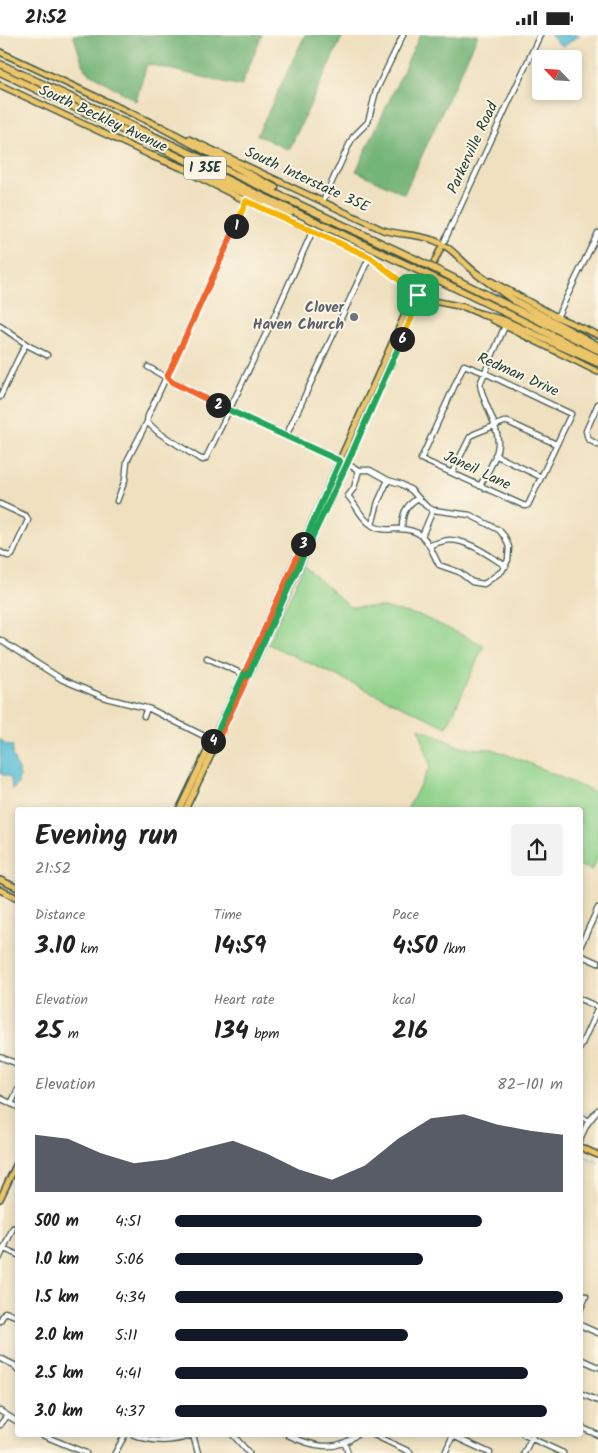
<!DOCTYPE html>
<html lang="en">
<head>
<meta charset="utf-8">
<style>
  body { margin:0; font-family:Kalam,sans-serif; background:#f2f2f2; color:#222; height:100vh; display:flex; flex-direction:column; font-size:19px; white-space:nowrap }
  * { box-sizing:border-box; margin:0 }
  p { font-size:16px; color:#767676 }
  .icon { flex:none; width:28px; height:28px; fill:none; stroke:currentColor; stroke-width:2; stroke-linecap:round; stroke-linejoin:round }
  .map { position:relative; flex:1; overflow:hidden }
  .details { position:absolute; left:15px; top:772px; width:568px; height:630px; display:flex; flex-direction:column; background:#fff; border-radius:5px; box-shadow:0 2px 8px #0003 }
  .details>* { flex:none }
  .needle { width:32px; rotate:295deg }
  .fabs { position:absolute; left:532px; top:15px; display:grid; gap:10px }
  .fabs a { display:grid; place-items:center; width:50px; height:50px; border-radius:5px; background:#fff; box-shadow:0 2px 8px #0003; font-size:25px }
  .pin { position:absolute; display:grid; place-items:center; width:42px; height:42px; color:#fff; margin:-21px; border-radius:10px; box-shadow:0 2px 8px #0006 }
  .km { position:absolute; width:25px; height:25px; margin:-12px; border-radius:50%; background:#222; color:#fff; font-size:14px; line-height:25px; text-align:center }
  .round { display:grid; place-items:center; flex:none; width:52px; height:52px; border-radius:5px; background:#f2f2f2 }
  .headline { display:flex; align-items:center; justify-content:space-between; height:85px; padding:0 20px }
  h1 { font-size:28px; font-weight:600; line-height:38px }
  .metrics { display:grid; grid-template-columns:repeat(3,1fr); gap:8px; height:85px; padding:5px 20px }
  .metrics div { display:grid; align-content:center }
  .metrics b { font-size:25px; font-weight:600 }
  .metrics small { font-size:14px; font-weight:400 }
  .metrics p { font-size:14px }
  .chart { height:140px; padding:10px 20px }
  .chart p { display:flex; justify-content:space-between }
  .chart svg { width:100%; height:90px; margin-top:5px; fill:#111827; opacity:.7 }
  ul { padding:0 20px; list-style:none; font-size:16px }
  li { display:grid; grid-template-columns:80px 60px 1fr; align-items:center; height:38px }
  li i { height:12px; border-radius:6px; background:#111827 }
  .status { display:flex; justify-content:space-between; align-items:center; height:35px; padding:0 25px; background:#fff; direction:ltr }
  .status svg { height:14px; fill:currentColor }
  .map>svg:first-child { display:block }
  .green { fill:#8fd28b; stroke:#578860 }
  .forest { fill:#73b477; stroke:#497856 }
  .water { fill:#5ac0d7; stroke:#3c7e86 }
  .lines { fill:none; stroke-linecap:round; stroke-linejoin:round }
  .stream { stroke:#5ac0d7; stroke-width:1 }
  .minor-casing { stroke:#3e5549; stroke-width:7 }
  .major-casing { stroke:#3e5549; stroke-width:8 }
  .highway-casing { stroke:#3e5549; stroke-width:9 }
  .minor { stroke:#fff; stroke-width:4.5 }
  .major { stroke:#edc569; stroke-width:5 }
  .highway { stroke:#edc569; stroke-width:6 }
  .highway-bridge-casing { stroke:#3e5549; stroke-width:9; stroke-linecap:butt }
  .highway-bridge { stroke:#edc569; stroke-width:6 }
  .split-1-casing { stroke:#fff; stroke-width:10 }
  .split-2-casing { stroke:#fff; stroke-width:10 }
  .split-3-casing { stroke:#fff; stroke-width:10 }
  .split-4-casing { stroke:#fff; stroke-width:10 }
  .split-5-casing { stroke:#fff; stroke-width:10 }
  .split-6-casing { stroke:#fff; stroke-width:10 }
  .split-7-casing { stroke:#fff; stroke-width:10 }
  .split-1 { stroke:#f5b400; stroke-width:6 }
  .split-2 { stroke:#f0652b; stroke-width:6 }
  .split-3 { stroke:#22a559; stroke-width:6 }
  .split-4 { stroke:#f0652b; stroke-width:6 }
  .split-5 { stroke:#22a559; stroke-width:6 }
  .split-6 { stroke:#22a559; stroke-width:6 }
  .split-7 { stroke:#f5b400; stroke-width:6 }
  .worship-dot { fill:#6b7280; stroke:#fcf5e5; stroke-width:2 }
  .labels { text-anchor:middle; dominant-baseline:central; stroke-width:4; stroke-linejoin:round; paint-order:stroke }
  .shield { fill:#fcf5e5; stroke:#617469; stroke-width:1 }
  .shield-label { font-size:14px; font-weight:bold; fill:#1f3d34 }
  .street-label { font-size:15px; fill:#1f3d34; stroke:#fcf5e5 }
  .worship-label { font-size:15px; font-weight:bold; fill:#5b616d; stroke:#fcf5e5; text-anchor:end }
</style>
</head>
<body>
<div class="status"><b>21:52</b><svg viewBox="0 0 49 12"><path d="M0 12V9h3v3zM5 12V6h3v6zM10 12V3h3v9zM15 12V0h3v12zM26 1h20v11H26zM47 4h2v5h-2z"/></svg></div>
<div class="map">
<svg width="598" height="1418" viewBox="0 0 598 1418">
  <rect width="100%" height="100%" fill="#fcf5e5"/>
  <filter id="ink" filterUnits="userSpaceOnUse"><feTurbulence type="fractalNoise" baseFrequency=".02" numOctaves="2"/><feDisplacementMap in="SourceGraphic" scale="10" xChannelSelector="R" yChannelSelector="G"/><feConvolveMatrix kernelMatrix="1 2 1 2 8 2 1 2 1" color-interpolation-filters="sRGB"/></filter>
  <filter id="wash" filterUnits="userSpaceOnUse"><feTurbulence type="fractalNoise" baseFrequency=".0096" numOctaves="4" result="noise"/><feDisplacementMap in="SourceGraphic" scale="20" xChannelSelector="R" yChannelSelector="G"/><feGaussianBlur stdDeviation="1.12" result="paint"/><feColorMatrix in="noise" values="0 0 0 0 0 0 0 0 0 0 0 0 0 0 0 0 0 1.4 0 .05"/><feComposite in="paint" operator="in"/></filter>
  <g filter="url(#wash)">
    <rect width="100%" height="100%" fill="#efe0c0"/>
    <path class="green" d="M 304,531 L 350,572 L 382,572 L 421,581 L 484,610 L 447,692 L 268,609 Z
      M 419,693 L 463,713 L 492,714 L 531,729 L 598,759 L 598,822 L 592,835 L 580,831 L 580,775 L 407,775 L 430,731 Z"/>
    <path class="forest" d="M 73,0 L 262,0 L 241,51 L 147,29 L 136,66 L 85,35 Z
      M 305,0 L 343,0 L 289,115 L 257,100 Z
      M 420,0 L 478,0 L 404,159 L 356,136 Z"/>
    <path class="water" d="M 550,0 L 580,0 L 564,11 L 559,9 Z
      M 0,704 L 6,710 L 13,711 L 12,719 L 20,741 L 18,745 L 18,750 L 12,755 L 11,744 L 8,741 L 1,739 Z"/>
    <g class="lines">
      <path class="stream" d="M 580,1120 L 598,1127"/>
    </g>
  </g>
  <g filter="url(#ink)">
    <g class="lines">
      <g class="minor-casing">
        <path id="minor" d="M 323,166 L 349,110 L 353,102 L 368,87 L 376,56 L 403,0
          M 443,209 L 540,0
          M 557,282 L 598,198
          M 0,291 L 29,311 L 47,320
          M 464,330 L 485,338 L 571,379 L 528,470 L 525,471 L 421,424 Z
          M 148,332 L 193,358 L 359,435
          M 0,362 L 19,322 L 26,309
          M 598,369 L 586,396 L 588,404 L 598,410
          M 147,387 L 159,398 L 197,422 L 203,425 L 206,423 L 275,280 L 313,195
          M 286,401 L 370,221
          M 495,420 L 541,442
          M 359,435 L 370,435 L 388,445 L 401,449 L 411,455 L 426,471 L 433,475 L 470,480 L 499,495 L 505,502 L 509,512 L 508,525 L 502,536 L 484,549 L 472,547 L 459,537 L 439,530 C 428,509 426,493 396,494 C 387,495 380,495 373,491 C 361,484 357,471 348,461 L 354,453 Z
          M 452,438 L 470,402 L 474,399 L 504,387 L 508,387 L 556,409
          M 480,451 C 486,439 498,422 498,408 C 498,388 483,369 480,349 L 505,291
          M 117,466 L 125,445 L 127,426 L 147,387 L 148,381 L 230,205 L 246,166
          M 0,469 L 26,481 L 28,485 L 12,520 L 8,521 L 0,517
          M 372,490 L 378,467 L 388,445
          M 402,494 C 402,479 405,471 418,463
          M 422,501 L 433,475
          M 431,510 C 437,508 444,505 450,505 C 471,506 489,521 506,531
          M 0,605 L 63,645 L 106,663 L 150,674 L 212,705
          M 207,623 L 245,640
          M 144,681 L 147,673
          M 580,912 L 598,873
          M 580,920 L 598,928
          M 580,964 L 598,972
          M 580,1013 L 598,973
          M 0,1022 L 18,1029
          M 0,1063 L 18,1072
          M 11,1069 L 18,1054
          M 580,1081 L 589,1086
          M 580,1104 L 587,1089 L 598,1075
          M 0,1212 L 18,1220
          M 0,1222 L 13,1193
          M 580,1275 L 586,1261
          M 0,1286 L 5,1277 L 18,1282
          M 580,1290 L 598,1298
          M 0,1323 L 14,1330 L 18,1335
          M 580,1324 L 598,1332
          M 580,1358 L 598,1366
          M 0,1376 L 18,1387
          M 0,1390 L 7,1381
          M 580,1392 L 598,1400
          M 42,1400 L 86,1418
          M 134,1400 C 154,1408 174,1407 193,1400
          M 193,1400 L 198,1418
          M 233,1400 L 249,1418
          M 288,1400 C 311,1411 336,1418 356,1400
          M 374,1400 L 410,1417
          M 524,1400 L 563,1418
          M 453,1401 L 490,1418
          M 345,1409 L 348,1418
          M 115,1418 L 125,1400
          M 445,1418 L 453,1400
          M 524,1418 L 533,1400"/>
      </g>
      <g class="major-casing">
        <path id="major" d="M 0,17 L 163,93
          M 0,50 L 152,121
          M 189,104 L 383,195 C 399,200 417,199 433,205 C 452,211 463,229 479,240
          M 194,140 L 246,166 L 370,221 L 418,260 L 433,266 L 464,272 L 483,280
          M 491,246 L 557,282 L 598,300
          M 493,285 L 598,337
          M 179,775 L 244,639 L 411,266 L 418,260
          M 185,775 L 288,557 L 417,270 L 418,260 L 443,209
          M 0,845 L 18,853
          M 0,855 L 18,863
          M 580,1112 L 598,1120
          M 0,1164 L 18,1126"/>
      </g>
      <g class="highway-casing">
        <path id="highway" d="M 0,29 L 413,223
          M 0,37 L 409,231
          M 161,92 L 275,153
          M 150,120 L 209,143 L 290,178
          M 477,239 L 515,266 L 598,311
          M 451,242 L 598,315
          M 447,249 L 598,323
          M 481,279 L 505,286 L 598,328"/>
      </g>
      <use href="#minor" class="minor"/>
      <use href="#major" class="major"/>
      <use href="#highway" class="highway"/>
      <g class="highway-bridge-casing">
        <path id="highway-bridge" d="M 413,223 L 451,242
          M 409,231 L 447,249"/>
      </g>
      <use href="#highway-bridge" class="highway-bridge"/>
    </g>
  </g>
  <g class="lines" filter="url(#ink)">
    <g class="split-1-casing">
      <path id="split-1" d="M 236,191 L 246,166 L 370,222 L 418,260"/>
    </g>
    <g class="split-2-casing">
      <path id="split-2" d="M 218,370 L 172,347 L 167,342 L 236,191"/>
    </g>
    <g class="split-3-casing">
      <path id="split-3" d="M 218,370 L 340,426 L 303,509"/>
    </g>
    <g class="split-4-casing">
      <path id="split-4" d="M 213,706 L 217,707 L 248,641 L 244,639 L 303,509"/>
    </g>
    <g class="split-5-casing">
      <path id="split-5" d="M 213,706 L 244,639 L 248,641 L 309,509"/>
    </g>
    <g class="split-6-casing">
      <path id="split-6" d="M 309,509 L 347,429 L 402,304"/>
    </g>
    <g class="split-7-casing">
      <path id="split-7" d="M 402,304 L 417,270 L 418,260"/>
    </g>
    <use href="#split-1" class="split-1"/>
    <use href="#split-2" class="split-2"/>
    <use href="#split-3" class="split-3"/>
    <use href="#split-4" class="split-4"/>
    <use href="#split-5" class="split-5"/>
    <use href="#split-6" class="split-6"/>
    <use href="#split-7" class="split-7"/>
  </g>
  <circle class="worship-dot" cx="354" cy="282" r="5"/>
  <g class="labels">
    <rect class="shield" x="184" y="121.5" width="42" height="23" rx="4"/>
    <g class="shield-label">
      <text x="205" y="133">I 35E</text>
    </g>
    <g class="street-label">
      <text transform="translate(103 84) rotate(25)">South Beckley Avenue</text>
      <text transform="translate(473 113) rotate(-65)">Parkerville Road</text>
      <text transform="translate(307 145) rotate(25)">South Interstate 35E</text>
      <text transform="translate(518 340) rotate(24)">Redman Drive</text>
      <text transform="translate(477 436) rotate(25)">Janeil Lane</text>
    </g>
    <g class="worship-label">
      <text x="344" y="273">Clover<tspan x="344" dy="17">Haven Church</tspan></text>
    </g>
  </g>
</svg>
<div class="fabs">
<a><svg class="needle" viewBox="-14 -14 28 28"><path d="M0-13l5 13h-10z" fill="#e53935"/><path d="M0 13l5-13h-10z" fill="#767676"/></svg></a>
</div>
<div class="pin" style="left:418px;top:260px;background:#1e9e55"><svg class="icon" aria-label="arrive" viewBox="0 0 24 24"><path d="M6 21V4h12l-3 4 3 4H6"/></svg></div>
<b class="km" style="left:236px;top:191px">1</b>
<b class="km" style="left:218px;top:370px">2</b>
<b class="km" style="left:303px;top:509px">3</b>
<b class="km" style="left:213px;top:706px">4</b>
<b class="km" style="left:402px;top:304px">6</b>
<section class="details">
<div class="headline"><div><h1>Evening run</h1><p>21:52</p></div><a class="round"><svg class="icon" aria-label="share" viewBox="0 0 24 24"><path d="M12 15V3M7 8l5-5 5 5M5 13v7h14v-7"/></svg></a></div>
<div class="metrics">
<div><p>Distance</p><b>3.10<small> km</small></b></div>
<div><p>Time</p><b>14:59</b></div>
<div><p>Pace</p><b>4:50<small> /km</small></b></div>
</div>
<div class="metrics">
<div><p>Elevation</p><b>25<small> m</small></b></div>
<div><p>Heart rate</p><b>134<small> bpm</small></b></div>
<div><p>kcal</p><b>216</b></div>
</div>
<div class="chart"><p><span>Elevation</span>82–101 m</p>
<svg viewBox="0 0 160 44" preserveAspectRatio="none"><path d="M0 44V16L10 18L20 25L30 30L40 28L50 23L60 19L70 25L80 33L90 38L100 31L110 18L120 8L130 6L140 11L150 14L160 16V44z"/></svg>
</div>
<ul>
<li><b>500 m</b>4:51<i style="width:79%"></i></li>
<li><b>1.0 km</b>5:06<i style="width:64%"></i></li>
<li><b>1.5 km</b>4:34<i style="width:100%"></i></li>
<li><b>2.0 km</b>5:11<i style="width:60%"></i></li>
<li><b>2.5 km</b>4:41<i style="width:91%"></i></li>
<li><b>3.0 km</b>4:37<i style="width:96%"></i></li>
</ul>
</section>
</div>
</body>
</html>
